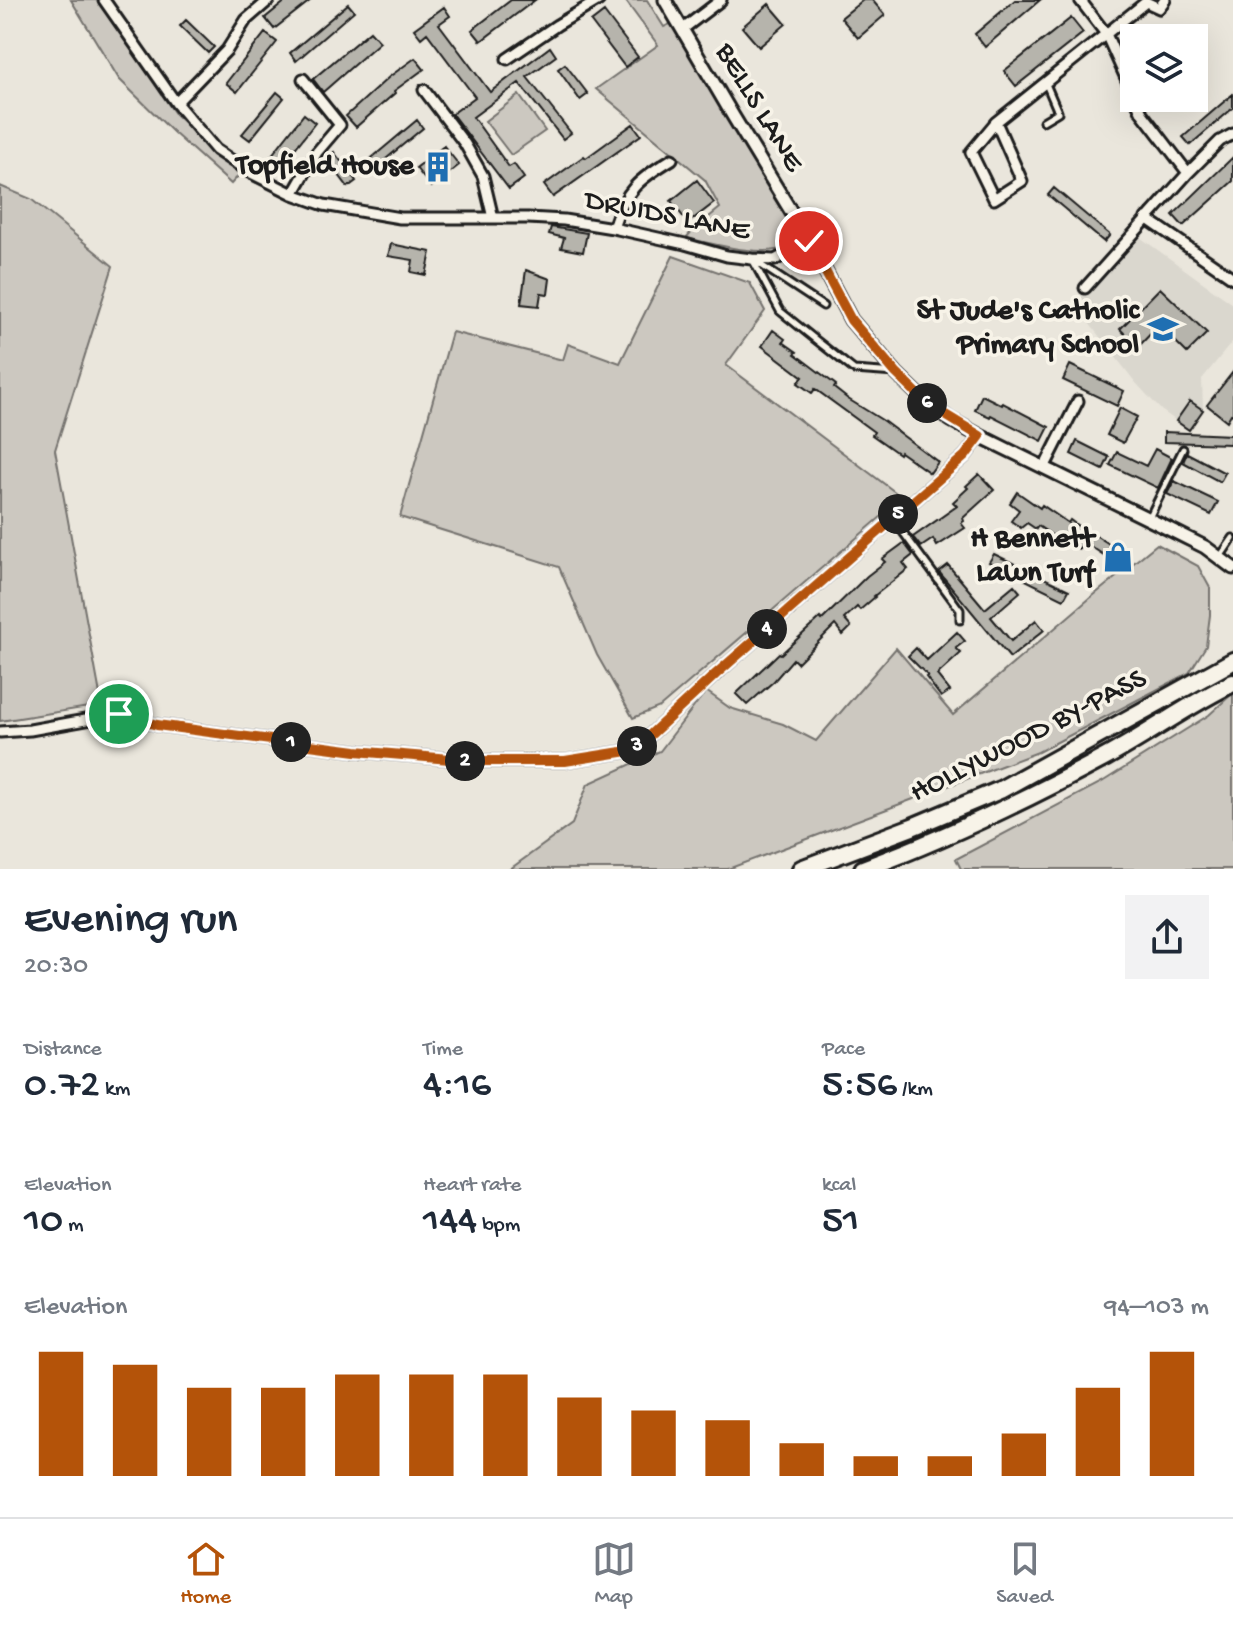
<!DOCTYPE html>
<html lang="en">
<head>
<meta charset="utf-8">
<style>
  body { margin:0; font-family:"Gochi Hand",sans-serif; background:#f2f2f3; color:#1f2937; height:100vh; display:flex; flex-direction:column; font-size:30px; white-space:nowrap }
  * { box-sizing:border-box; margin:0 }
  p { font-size:26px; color:#747a83 }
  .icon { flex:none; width:44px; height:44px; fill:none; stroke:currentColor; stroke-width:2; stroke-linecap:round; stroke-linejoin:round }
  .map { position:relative; height:869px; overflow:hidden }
  .drawer { display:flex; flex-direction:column; background:#fff; flex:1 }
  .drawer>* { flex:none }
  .tools { position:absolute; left:1120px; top:24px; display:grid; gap:16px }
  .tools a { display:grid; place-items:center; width:88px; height:88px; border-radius:0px; background:#fff; box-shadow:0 8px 32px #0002; font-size:40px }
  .pin { position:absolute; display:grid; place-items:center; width:68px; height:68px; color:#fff; margin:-34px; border:4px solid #fff; border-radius:50%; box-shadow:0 2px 8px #0007 }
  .km { position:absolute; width:40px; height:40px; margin:-20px; border-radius:50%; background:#222; color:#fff; font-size:22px; line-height:40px; text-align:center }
  .round { display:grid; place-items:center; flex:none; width:84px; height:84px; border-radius:0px; background:#f2f2f3 }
  .overview { display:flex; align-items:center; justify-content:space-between; height:136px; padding:0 24px }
  h1 { font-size:44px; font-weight:600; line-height:60px }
  .metrics { display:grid; grid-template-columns:repeat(3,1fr); gap:12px; height:136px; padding:8px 24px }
  .metrics div { display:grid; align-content:center }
  .metrics b { font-size:40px; font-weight:600 }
  .metrics small { font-size:22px; font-weight:400 }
  .metrics p { font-size:22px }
  .chart { height:224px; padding:16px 24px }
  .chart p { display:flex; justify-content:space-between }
  .chart svg { width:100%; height:144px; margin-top:8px; stroke:#b45309; stroke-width:6 }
  .dock { display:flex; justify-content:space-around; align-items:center; height:112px; border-top:2px solid #e0e1e3; background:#fff; font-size:22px; color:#747a83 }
  .dock a { display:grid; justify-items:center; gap:4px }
  .dock .current { color:#b45309 }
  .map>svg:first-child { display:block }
  .built { fill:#dad7ce }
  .green { fill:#ccc8c0; stroke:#74726e; stroke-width:2 }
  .building { fill:#b6b4ac; stroke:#1c1c1c; stroke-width:2 }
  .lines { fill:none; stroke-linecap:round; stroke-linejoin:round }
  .service-casing { stroke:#1c1c1c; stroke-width:11 }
  .minor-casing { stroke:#1c1c1c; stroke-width:15 }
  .tertiary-casing { stroke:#1c1c1c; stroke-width:17 }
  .trunk-casing { stroke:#1c1c1c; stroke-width:22 }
  .service { stroke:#f7f3e8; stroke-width:5 }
  .minor { stroke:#f7f3e8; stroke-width:9 }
  .tertiary { stroke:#f7f3e8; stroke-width:11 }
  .trunk { stroke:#f7f3e8; stroke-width:16 }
  .route-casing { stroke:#fff; stroke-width:16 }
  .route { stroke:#b45309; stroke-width:10 }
  .labels { text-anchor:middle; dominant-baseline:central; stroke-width:7; stroke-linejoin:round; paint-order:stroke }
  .street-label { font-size:30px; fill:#1c1c1c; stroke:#f7f3e8 }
  .poi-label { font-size:30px; font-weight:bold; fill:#1c1c1c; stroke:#f7f3e8; text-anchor:end }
</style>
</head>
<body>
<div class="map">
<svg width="1233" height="869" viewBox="0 0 1233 869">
  <rect width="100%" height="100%" fill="#eae6dc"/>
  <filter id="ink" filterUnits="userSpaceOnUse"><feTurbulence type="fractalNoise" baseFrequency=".0125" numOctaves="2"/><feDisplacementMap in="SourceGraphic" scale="16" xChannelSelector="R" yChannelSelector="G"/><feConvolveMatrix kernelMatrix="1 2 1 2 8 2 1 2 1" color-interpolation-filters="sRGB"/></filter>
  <g filter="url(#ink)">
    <path class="built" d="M 1141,238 L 1233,304 L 1233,341 L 1202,379 L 1203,410 L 1189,430 L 1161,410 L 1136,383 L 1074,304 Z"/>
    <path class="green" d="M 71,0 L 97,0 L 176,115 L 240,174 L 231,184 L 174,133 L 119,79 Z
      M 625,0 L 647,0 L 664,27 L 672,23 L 794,229 C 794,235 793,241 787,246 C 768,259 709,243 686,238 L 693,230 L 720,208 L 705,180 L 596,89 L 658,45 Z
      M 519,95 L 545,131 L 511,155 L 485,121 Z
      M 0,186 L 31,199 L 113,266 L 55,450 L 102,705 L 0,721 Z
      M 673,256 L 750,283 L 765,311 L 726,365 L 903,498 L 660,707 L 633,718 L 597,655 L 559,567 L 400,517 L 452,332 L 563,360 L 568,344 L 620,363 Z
      M 1157,544 L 1198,566 L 1210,588 L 1210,615 L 1206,646 L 1189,673 L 1038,752 L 728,869 L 510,869 L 572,824 L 588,784 L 660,751 L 706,691 L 730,708 L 783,724 L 816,741 L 896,648 L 953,715 L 1089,599 Z
      M 1233,693 L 1233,869 L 961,869 L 956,859 L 1102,782 L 1209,715 Z"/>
    <path class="building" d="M 287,0 L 311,0 L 274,29 L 265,18 Z
      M 511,0 L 535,0 L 481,41 L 472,30 Z
      M 863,0 L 872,0 L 885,15 L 858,38 L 841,18 Z
      M 1015,0 L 1040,0 L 985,47 L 975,34 Z
      M 348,4 L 354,11 L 296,61 L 290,53 Z
      M 769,4 L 786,24 L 759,47 L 742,27 Z
      M 444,7 L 450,16 L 439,24 L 490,92 L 550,47 L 556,56 L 527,77 L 571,133 L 563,139 L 519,83 L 473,117 L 509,167 L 514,164 L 524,178 L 509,189 L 452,114 L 475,97 L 427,33 L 421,38 L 414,29 Z
      M 604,12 L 638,57 L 625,67 L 591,22 Z
      M 1071,18 L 1083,33 L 1016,86 L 1004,71 Z
      M 186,20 L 214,47 L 208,53 L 180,26 Z
      M 370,31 L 380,42 L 323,92 L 313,79 Z
      M 265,33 L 277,42 L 237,92 L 226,83 Z
      M 415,58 L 424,69 L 394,91 L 395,93 L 356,127 L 346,116 L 389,77 Z
      M 565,64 L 588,94 L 580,100 L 558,69 Z
      M 277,92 L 284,98 L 250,140 L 242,134 Z
      M 1233,94 L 1233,108 L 1190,145 L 1183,137 Z
      M 304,114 L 315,123 L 282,165 L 271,156 Z
      M 417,120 L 423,128 L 368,174 L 361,167 Z
      M 633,124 L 641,135 L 553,197 L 544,185 L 584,156 L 586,158 Z
      M 444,146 L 459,165 L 431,187 L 416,168 Z
      M 334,152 L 356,181 L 348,187 L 326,158 Z
      M 1233,157 L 1233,181 L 1183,226 L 1173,215 Z
      M 697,180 L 714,203 L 688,223 L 671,201 Z
      M 1054,188 L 1110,235 L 1104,242 L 1048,195 Z
      M 551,227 L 587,233 L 583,252 L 561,248 L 564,238 L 549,234 Z
      M 391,244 L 431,252 L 426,275 L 411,272 L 413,260 L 388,256 Z
      M 526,270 L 550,279 L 548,294 L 541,293 L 539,306 L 521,304 Z
      M 1160,288 L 1207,333 L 1187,353 L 1159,325 L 1138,347 L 1120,329 Z
      M 773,330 L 785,339 L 783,342 L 797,352 L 795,354 L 836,385 L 834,388 L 848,399 L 882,420 L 938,462 L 930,473 L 900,452 L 899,454 L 872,435 L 874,432 L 815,389 L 812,393 L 798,383 L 803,377 L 762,346 Z
      M 1070,365 L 1124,391 L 1117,406 L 1063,380 Z
      M 1233,372 L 1233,415 L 1231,414 L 1227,421 L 1207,405 Z
      M 982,395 L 1002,405 L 1003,403 L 1049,427 L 1042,441 L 991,415 L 990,417 L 975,410 Z
      M 1190,401 L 1203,410 L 1189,430 L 1176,421 Z
      M 1120,408 L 1137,417 L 1123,443 L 1107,435 Z
      M 1164,432 L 1231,435 L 1230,444 L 1164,442 Z
      M 1077,441 L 1109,457 L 1103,470 L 1071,454 Z
      M 1155,449 L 1172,458 L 1158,488 L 1110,465 L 1117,452 L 1146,466 Z
      M 1187,453 L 1225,473 L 1220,482 L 1183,462 Z
      M 979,474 L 994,490 L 963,518 L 964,521 L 961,523 L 965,528 L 937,546 L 933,539 L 921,547 L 913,537 L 957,506 L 953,502 L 968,488 L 966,486 Z
      M 1174,481 L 1218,502 L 1211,515 L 1167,494 Z
      M 1017,492 L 1040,508 L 1042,505 L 1068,523 L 1070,520 L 1090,535 L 1092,533 L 1128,556 L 1122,567 L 1084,542 L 1079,549 L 1066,542 L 1065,544 L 1038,526 L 1036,529 L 1027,523 L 1021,528 L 1011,521 L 1019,510 L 1010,503 Z
      M 904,543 L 913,555 L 903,563 L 908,569 L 874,596 L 875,597 L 860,610 L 857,607 L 844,619 L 851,627 L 843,635 L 835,625 L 797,663 L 793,659 L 774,681 L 747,705 L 736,694 L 779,653 L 781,654 L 820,618 L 822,620 L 867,576 L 885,562 L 882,559 Z
      M 994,554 L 1069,590 L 1064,599 L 989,562 Z
      M 948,565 L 985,609 L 1014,585 L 1020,592 L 991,617 L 1011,641 L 1036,620 L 1044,630 L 1010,658 L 939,572 Z
      M 957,632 L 965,641 L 956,648 L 961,653 L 937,675 L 950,691 L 941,697 L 926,677 L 928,676 L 908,656 L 916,648 L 927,660 Z"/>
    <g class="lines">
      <g class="service-casing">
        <path id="service" d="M 1043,121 L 1058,112 L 1046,84
          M 823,306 L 752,259 L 780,311 L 816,340 L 854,370 L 895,373
          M 1149,518 L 1183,449
          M 894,520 L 960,610 L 960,620
          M 1220,557 L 1233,538"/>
      </g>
      <g class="minor-casing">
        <path id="minor" d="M 104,0 L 176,103 L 216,150 L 249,172 L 293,194 L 324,205 L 400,218 L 528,218 L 564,220 L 613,228 L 685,244 L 727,256 L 752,259 L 775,260 L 809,241
          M 1080,0 L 1106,34 L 1134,96
          M 683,29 L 721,0
          M 507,59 L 557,25 L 599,0
          M 424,90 L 465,144 L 483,176 L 493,218
          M 1135,98 L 1142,113 L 1188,173 L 1220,141 L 1233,134
          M 176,103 L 227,50 L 246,20 L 269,0
          M 996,122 L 1022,181 L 994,199 L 971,152 L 996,122 L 1146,2 L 1159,8 L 1165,0
          M 293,194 L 317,152 L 340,125 L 303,79
          M 1146,218 L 1233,278
          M 613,228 C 625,190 639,179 672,159
          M 1085,288 L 1188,173
          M 1044,468 L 1078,401
          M 0,732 L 30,730 L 119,714 L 157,725 L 217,733 L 356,751 L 473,761 L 565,761 L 634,750 L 716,674 L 965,456 L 980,436"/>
      </g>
      <g class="tertiary-casing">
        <path id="tertiary" d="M 665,0 L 733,116 L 809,241 L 851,320 L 896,373 L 929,405 L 951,420 L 980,436 L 1175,532 L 1205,547 L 1233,568"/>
      </g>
      <g class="trunk-casing">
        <path id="trunk" d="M 801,869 L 912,827 L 1000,790 L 1233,661
          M 863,869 C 947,838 1028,799 1106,757 C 1149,734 1189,704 1233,683"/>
      </g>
      <use href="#service" class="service"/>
      <use href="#minor" class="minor"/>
      <use href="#tertiary" class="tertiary"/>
      <use href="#trunk" class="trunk"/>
    </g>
  </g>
  <g class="lines" filter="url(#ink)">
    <g class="route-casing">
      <path id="route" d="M 119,714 L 157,725 L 217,733 L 356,751 L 473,761 L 565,761 L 634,750 L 716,674 L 965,456 L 980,436 L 929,405 L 896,373 L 851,320 L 809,241"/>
    </g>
    <use href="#route" class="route"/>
  </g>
  <defs>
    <g id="building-bare" transform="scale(2.4)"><path d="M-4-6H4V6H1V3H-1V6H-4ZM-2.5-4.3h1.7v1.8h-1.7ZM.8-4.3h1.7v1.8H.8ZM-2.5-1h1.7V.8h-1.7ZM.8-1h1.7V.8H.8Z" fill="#1f6fb2" stroke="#f7f3e8" stroke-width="2.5" paint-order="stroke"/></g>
    <g id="school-bare" transform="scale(2.4)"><path d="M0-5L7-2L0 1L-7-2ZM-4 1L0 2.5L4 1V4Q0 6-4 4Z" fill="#1f6fb2" stroke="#f7f3e8" stroke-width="2.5" paint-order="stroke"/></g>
    <g id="shop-bare" transform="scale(2.4)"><path d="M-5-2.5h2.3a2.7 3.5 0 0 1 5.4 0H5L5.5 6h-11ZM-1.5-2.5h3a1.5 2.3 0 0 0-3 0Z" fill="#1f6fb2" stroke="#f7f3e8" stroke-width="2.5" paint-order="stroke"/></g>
  </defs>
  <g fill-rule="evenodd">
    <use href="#building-bare" x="438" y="167"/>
    <use href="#school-bare" x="1163" y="329"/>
    <use href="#shop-bare" x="1118" y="557"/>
  </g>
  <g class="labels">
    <g class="street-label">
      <text transform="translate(758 108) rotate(59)">BELLS LANE</text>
      <text transform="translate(667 217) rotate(11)">DRUIDS LANE</text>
      <text transform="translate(1029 737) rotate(-27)">HOLLYWOOD BY-PASS</text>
    </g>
    <g class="poi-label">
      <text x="414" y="167">Topfield House</text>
      <text x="1139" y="312">St Jude's Catholic<tspan x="1139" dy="34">Primary School</tspan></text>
      <text x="1094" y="540">H Bennett<tspan x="1094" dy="34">Lawn Turf</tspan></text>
    </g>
  </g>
</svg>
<div class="tools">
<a><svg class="icon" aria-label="layers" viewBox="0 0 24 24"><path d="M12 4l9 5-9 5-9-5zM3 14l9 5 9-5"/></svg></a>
</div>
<div class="pin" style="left:119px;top:714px;background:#1e9e55"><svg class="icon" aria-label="arrive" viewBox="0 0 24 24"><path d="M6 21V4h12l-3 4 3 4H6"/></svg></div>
<div class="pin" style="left:809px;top:241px;background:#d93025"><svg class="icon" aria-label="check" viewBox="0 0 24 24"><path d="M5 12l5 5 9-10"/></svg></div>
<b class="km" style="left:291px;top:742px">1</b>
<b class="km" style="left:465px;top:761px">2</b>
<b class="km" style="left:637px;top:746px">3</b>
<b class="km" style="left:767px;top:629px">4</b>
<b class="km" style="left:898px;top:514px">5</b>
<b class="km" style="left:927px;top:403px">6</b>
</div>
<section class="drawer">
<div class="overview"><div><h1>Evening run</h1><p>20:30</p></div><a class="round"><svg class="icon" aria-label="share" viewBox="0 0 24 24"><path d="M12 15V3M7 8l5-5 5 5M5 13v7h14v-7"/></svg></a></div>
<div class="metrics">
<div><p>Distance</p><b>0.72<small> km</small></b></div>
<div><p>Time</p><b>4:16</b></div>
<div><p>Pace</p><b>5:56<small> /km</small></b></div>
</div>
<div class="metrics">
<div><p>Elevation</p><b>10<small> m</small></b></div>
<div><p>Heart rate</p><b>144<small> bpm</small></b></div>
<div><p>kcal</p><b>51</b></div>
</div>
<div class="chart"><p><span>Elevation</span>94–103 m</p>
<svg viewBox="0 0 160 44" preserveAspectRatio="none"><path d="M5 44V6M15 44V10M25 44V17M35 44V17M45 44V13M55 44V13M65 44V13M75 44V20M85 44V24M95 44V27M105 44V34M115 44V38M125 44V38M135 44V31M145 44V17M155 44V6"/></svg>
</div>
</section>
<nav class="dock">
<a class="current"><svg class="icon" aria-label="home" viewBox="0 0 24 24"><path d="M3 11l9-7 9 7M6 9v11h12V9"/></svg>Home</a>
<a><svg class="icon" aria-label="map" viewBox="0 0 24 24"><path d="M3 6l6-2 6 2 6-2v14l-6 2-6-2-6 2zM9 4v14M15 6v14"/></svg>Map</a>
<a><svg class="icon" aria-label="saved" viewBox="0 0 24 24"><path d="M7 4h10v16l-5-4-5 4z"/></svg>Saved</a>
</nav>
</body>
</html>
